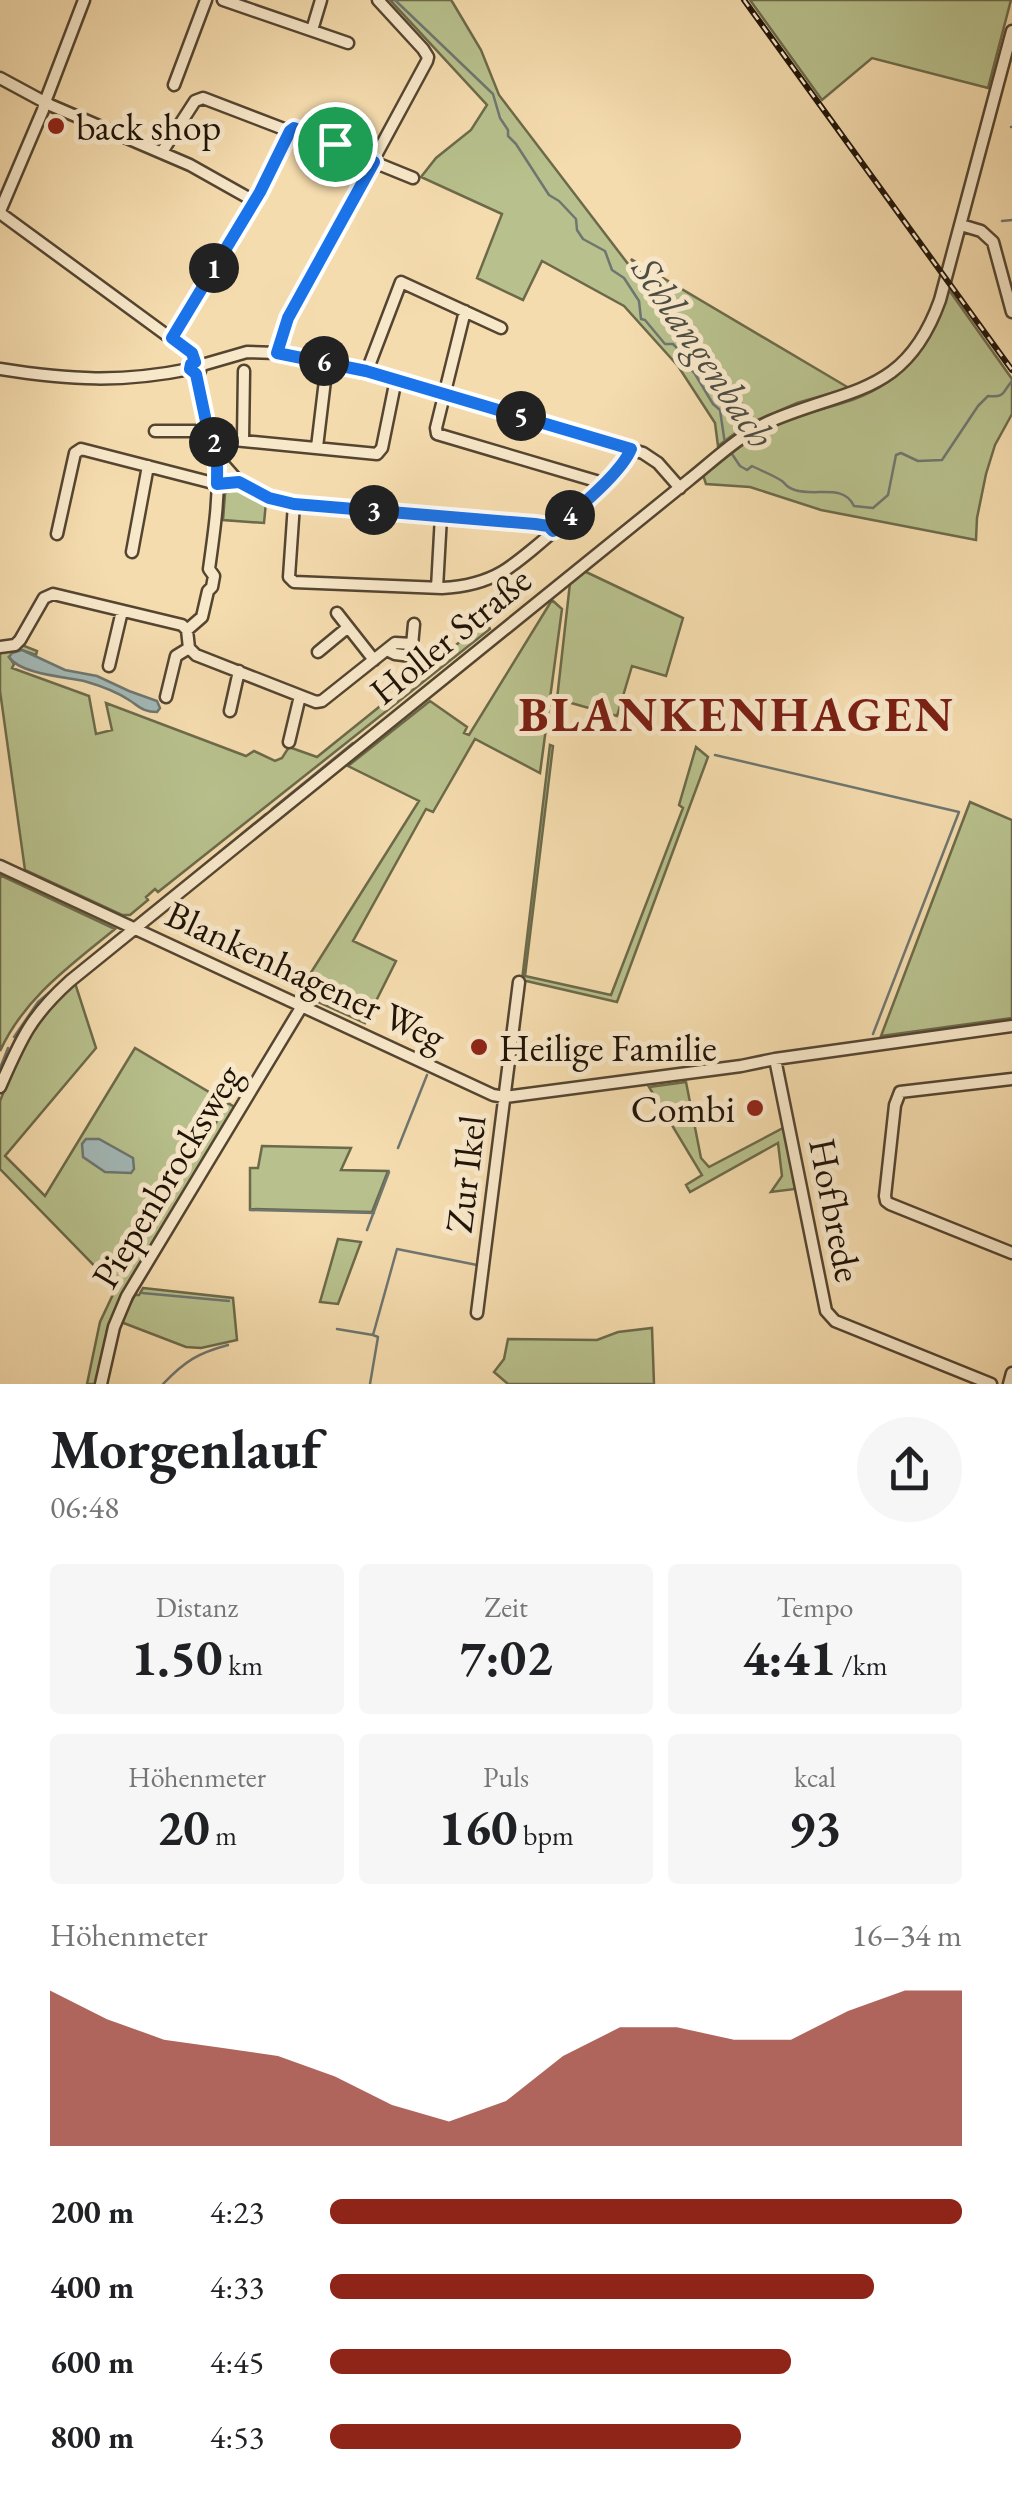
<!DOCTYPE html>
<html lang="de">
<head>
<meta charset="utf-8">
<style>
  body { margin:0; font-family:"EB Garamond",serif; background:#f6f6f6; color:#202124; height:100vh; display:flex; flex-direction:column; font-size:38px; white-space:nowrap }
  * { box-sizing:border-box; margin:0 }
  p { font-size:32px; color:#757577 }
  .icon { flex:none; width:55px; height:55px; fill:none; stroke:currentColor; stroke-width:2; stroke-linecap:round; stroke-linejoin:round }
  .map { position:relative; height:1384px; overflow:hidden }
  .drawer { display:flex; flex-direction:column; background:#fff; flex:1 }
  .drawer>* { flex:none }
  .pin { position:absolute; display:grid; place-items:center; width:85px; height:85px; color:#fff; margin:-42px; border:5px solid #fff; border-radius:50%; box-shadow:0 2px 10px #0007 }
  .km { position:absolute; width:50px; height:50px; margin:-25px; border-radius:50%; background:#222; color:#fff; font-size:28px; line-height:50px; text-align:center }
  .round { display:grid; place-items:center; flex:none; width:105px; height:105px; border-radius:52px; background:#f6f6f6 }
  .summary { display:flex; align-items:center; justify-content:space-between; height:170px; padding:0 50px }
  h1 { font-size:55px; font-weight:700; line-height:75px }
  .metrics { display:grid; grid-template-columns:repeat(3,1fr); gap:15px; height:170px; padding:10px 50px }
  .metrics div { display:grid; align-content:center; border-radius:10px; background:#f6f6f6; text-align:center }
  .metrics b { font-size:50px; font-weight:700 }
  .metrics small { font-size:28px; font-weight:400 }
  .metrics p { font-size:28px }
  .chart { height:280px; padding:20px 50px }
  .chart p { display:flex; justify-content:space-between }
  .chart svg { width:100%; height:180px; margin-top:10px; fill:#8f2418; opacity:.7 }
  ul { padding:0 50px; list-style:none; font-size:32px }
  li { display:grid; grid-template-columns:160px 120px 1fr; align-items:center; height:75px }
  li i { height:25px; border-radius:12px; background:#8f2418 }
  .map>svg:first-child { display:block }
  .green { fill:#b8c18d; stroke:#6c6a4a; stroke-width:2.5 }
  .water { fill:#a2b8b6; stroke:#6e7670; stroke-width:2.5 }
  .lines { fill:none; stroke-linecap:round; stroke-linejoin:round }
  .stream { stroke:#6e7670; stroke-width:2.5 }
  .minor-casing { stroke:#544531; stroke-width:15 }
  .minor { stroke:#f8e8ca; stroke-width:10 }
  .rail-casing { stroke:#1f1307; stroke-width:6 }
  .rail { stroke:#f8e8ca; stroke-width:2.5; stroke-dasharray:8; stroke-linecap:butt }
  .route-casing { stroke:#fff; stroke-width:20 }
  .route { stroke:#1a73e8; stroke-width:12 }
  .poi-dot { fill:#8f2418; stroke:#f8e8ca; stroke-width:4 }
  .labels { text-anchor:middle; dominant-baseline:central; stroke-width:10; stroke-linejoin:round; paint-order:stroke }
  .poi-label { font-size:38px; fill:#1f1307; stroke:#f8e8ca; text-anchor:start }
  .street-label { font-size:38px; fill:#1f1307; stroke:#f8e8ca }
  .water-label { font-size:40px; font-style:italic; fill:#4d4d44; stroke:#f8e8ca }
  .district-label { font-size:48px; font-weight:bold; letter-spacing:2.5px; fill:#7a1f14; stroke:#f8e8ca }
</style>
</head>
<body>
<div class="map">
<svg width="1012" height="1384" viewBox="0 0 1012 1384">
  <rect width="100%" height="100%" fill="#f5dcae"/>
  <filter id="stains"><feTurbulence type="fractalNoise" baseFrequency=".002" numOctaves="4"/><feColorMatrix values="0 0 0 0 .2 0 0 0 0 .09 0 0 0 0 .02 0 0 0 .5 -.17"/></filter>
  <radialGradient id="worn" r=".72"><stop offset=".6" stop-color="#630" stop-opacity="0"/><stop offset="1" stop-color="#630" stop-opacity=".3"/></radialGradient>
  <path class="green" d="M 390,0 L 451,0 L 453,3 L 481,50 L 499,95 L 748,421 L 745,426 L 718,446 L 715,423 L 678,366 L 624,306 L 542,261 L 523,300 L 477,278 L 502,214 L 421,177 L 436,158 L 471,130 L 487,105 Z
    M 750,0 L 1011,0 L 988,88 L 872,58 L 822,100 Z
    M 631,259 L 849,388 L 797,403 L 755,421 Z
    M 949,290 L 1012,379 L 1012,414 L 995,445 L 986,474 L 977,518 L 976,540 L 821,510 L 750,487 L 706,484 L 703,475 C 725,459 747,438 772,427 C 797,415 825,409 852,400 C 907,380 931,343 949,290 Z
    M 229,488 L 236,488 L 266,502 L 264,523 L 223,520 L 225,494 Z
    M 584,571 L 683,618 L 666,676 L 632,666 L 617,716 L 557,699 L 570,583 Z
    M 552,600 L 562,609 L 540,773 L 475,739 L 433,812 L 426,809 L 353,941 L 396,961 L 365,1023 L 305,996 L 302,1001 L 295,998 L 419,801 L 348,766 L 430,701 L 467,727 L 464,733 L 469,735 Z
    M 488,625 L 490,629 L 158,892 L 155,889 L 146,897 L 148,900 L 130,915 L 122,915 L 25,870 L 0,691 L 0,651 L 22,645 L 37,651 L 36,655 L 22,650 L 9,657 L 14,664 L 12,668 L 89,696 L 96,734 L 112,730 L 106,703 L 246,756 L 254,751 L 275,761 L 282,758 L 289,747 L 317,757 L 472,632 Z
    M 550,745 L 553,746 L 525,976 L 611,995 L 683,808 L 679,805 L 696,747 L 708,757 L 617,1002 L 522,980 Z
    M 970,802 L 1012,820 L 1012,1018 L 881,1036 Z
    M 0,875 L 115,929 C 70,966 25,997 0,1051 Z
    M 75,983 L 96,1048 L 5,1156 L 45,1196 L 135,1048 L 224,1101 L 203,1136 L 206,1139 L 228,1103 L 236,1108 L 124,1295 L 97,1384 L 87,1384 L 100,1322 L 116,1288 L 0,1169 L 0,1101 L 22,1046 L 47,1009 Z
    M 686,1082 L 701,1158 L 709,1167 L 785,1127 L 795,1189 L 771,1192 L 782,1176 L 778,1143 L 690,1192 L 686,1185 L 702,1175 L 649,1087 Z
    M 262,1146 L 351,1148 L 341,1170 L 388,1171 L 372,1212 L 250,1209 L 250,1168 L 258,1168 Z
    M 338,1239 L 361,1242 L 338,1304 L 320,1302 Z
    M 143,1288 L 233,1298 L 237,1340 L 201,1348 L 186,1347 L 121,1322 L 135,1295 L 139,1295 Z
    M 652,1328 L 654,1384 L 508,1384 L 494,1372 L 504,1359 L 508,1339 L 597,1340 L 618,1332 Z"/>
  <path class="water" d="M 22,650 L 65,670 L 97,676 L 129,691 L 157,701 L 160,708 L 157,712 C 143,712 140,707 129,700 C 117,692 98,685 84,681 C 65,677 20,674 9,657 L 12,653 Z
    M 86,1139 L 99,1139 L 133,1158 L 134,1169 L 131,1173 L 105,1172 L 83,1157 L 82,1144 Z"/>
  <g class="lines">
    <path class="stream" d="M 395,0 L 493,94 L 500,118 L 508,130 L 508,136 L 516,144 L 549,195 L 559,201 L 576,219 L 577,230 L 583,239 L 605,251 L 612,270 L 624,278 L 639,301 L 641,319 L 645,320 L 665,344 L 673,344 L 678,349 L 681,357 L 695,374 L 713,404 L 720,410 L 725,444
      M 1011,127 L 1012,127
      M 1002,221 L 1012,220
      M 730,451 L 740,466 L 747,470 L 752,466 C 762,471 773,475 782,481 C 790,488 785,486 795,490 C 816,497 843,483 854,506 L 873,508 L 888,495 L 896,455 L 901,453 L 918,461 L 942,460 L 978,406 L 988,396 C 1006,398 1002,392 1012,381
      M 715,755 L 959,812 L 873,1034
      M 272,809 L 353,743
      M 250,841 L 406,716
      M 142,916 L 266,814
      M 920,1032 L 1012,1020
      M 14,1037 L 38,1002 L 116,936
      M 882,1038 L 911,1033
      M 0,1068 L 8,1048
      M 398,1148 L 427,1075
      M 250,1210 L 374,1213
      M 367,1230 L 389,1172
      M 142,1293 L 229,1301
      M 337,1329 L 373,1335 L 397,1249 L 477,1265
      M 163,1384 C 185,1361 198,1353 228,1345
      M 370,1384 L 378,1337 L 373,1335"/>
    <g class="minor-casing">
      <path id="minor" d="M 223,0 L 348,43
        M 312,30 L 321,0
        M 0,78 L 50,105 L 190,165 L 254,201
        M 174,85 L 206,0
        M 162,152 L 195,101 L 203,98 L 289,131 L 295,129 L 335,144 L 344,150 L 413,178
        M 0,211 L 43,110 L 45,102 L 84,0
        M 0,213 L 191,353 L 195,361 L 202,365 L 199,373 L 194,373 L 190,369 L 191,364 L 195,361
        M 961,225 L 981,231 L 993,242 L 1012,312
        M 465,311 L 436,428 L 437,434 L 596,481 L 601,485
        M 172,339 L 260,192 L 289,131
        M 277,353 L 288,318 L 427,61 L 428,57 L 423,49 L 378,0
        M 202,365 L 247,352 L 277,353 L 327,362 L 367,371 L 643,453 L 658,463 L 680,488
        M 0,369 C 70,380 121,383 190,369
        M 367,371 L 401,282 L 501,328
        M 196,374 C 199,392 201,411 208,428 C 212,439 216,446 217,458 C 220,495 214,533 209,569 L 214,576 L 212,587 L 208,591 L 202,617 L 187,630 L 189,648 L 196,655 L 316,702 L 322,701 L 395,643 L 412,644
        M 155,431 L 208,431
        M 213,438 L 377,454 L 382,448 L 394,389
        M 243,440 L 244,371
        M 317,447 L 326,372
        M 217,457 L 239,482
        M 294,504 L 289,577 L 294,582 L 442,588 C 464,587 483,583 502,572 C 528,557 620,475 631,449
        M 57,534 L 75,453 L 81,449 L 217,484 L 239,482 L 276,501 L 535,524 L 548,527 L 553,531
        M 132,552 L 148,466
        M 437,588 L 441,516
        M 337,613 L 374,660
        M 0,647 L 15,645 L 20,640 L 44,598 L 53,594 L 182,625 L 187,630
        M 387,650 L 395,654 L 411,656 L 414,624
        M 318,652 L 347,628
        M 109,666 L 122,611
        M 166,697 L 176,656 L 189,648
        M 230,711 L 239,671
        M 289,742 L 300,696
        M 0,866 L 493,1095 L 505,1097 L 741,1066 L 775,1059 L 1012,1026
        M 775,1059 L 826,1311 L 835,1321 L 991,1384
        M 1012,1079 L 900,1092 L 895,1105 L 885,1196 L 886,1201 L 890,1204 L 1012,1253
        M 0,1087 C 21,1039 30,1017 70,981 L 689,480 C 714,460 741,434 771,421 C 851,387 906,395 940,300 L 1012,31
        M 477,1313 L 519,982
        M 101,1384 L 114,1327 L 127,1296 L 302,1006
        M 1009,1384 L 1012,1373"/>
    </g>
    <use href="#minor" class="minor"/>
    <g class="rail-casing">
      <path id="rail" d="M 744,0 L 1012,370"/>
    </g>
    <use href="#rail" class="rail"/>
  </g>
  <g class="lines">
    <g class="route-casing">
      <path id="route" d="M 294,128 L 374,162 L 288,318 L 277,353 L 366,371 L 631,449 C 620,475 575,510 553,531 L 548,526 L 535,524 L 294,504 L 269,498 L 239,482 L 217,484 C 217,466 219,446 208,431 L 196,374 L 190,369 L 191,364 L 195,362 L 192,353 L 172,338 L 260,192 L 290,131 Z"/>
    </g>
    <use href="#route" class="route"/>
  </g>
  <g class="poi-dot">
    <circle cx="56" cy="126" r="10"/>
    <circle cx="479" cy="1047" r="10"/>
    <circle cx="755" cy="1108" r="10"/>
  </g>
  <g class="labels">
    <g class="poi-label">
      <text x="76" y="126">back shop</text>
      <text x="499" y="1047">Heilige Familie</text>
      <text x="735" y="1108" text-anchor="end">Combi</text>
    </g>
    <g class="street-label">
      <text transform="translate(450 635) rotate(-39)">Holler Straße</text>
      <text transform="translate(306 975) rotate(25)">Blankenhagener Weg</text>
      <text transform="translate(465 1174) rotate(-83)">Zur Ikel</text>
      <text transform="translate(166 1176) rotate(-59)">Piepenbrocksweg</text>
      <text transform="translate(836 1210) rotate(79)">Hofbrede</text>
    </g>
    <g class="water-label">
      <text transform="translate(704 352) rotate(56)">Schlangenbach</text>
    </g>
    <g class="district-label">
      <text x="737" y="714">BLANKENHAGEN</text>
    </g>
  </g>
  <rect width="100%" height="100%" filter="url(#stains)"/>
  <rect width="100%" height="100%" fill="url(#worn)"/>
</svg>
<div class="pin" style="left:335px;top:144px;background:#1e9e55"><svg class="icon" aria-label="arrive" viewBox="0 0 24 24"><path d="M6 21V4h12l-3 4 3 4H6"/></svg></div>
<b class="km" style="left:214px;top:268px">1</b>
<b class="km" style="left:214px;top:442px">2</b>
<b class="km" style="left:374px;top:510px">3</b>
<b class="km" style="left:570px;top:515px">4</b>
<b class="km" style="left:521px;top:416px">5</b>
<b class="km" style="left:324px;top:361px">6</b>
</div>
<section class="drawer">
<div class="summary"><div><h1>Morgenlauf</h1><p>06:48</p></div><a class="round"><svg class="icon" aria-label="share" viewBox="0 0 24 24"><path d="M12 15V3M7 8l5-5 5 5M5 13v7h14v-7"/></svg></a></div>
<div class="metrics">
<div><p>Distanz</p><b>1.50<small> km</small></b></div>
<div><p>Zeit</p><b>7:02</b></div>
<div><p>Tempo</p><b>4:41<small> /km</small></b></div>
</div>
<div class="metrics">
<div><p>Höhenmeter</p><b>20<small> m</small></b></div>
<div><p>Puls</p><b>160<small> bpm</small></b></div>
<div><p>kcal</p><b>93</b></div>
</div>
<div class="chart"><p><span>Höhenmeter</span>16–34 m</p>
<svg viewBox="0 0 160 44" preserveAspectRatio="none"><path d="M0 44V6L10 13L20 18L30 20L40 22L50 27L60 34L70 38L80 33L90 22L100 15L110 15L120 18L130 18L140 11L150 6L160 6V44z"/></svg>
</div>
<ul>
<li><b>200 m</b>4:23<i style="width:100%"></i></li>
<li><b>400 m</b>4:33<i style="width:86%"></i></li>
<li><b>600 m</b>4:45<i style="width:73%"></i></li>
<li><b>800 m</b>4:53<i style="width:65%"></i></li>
</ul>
</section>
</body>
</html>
